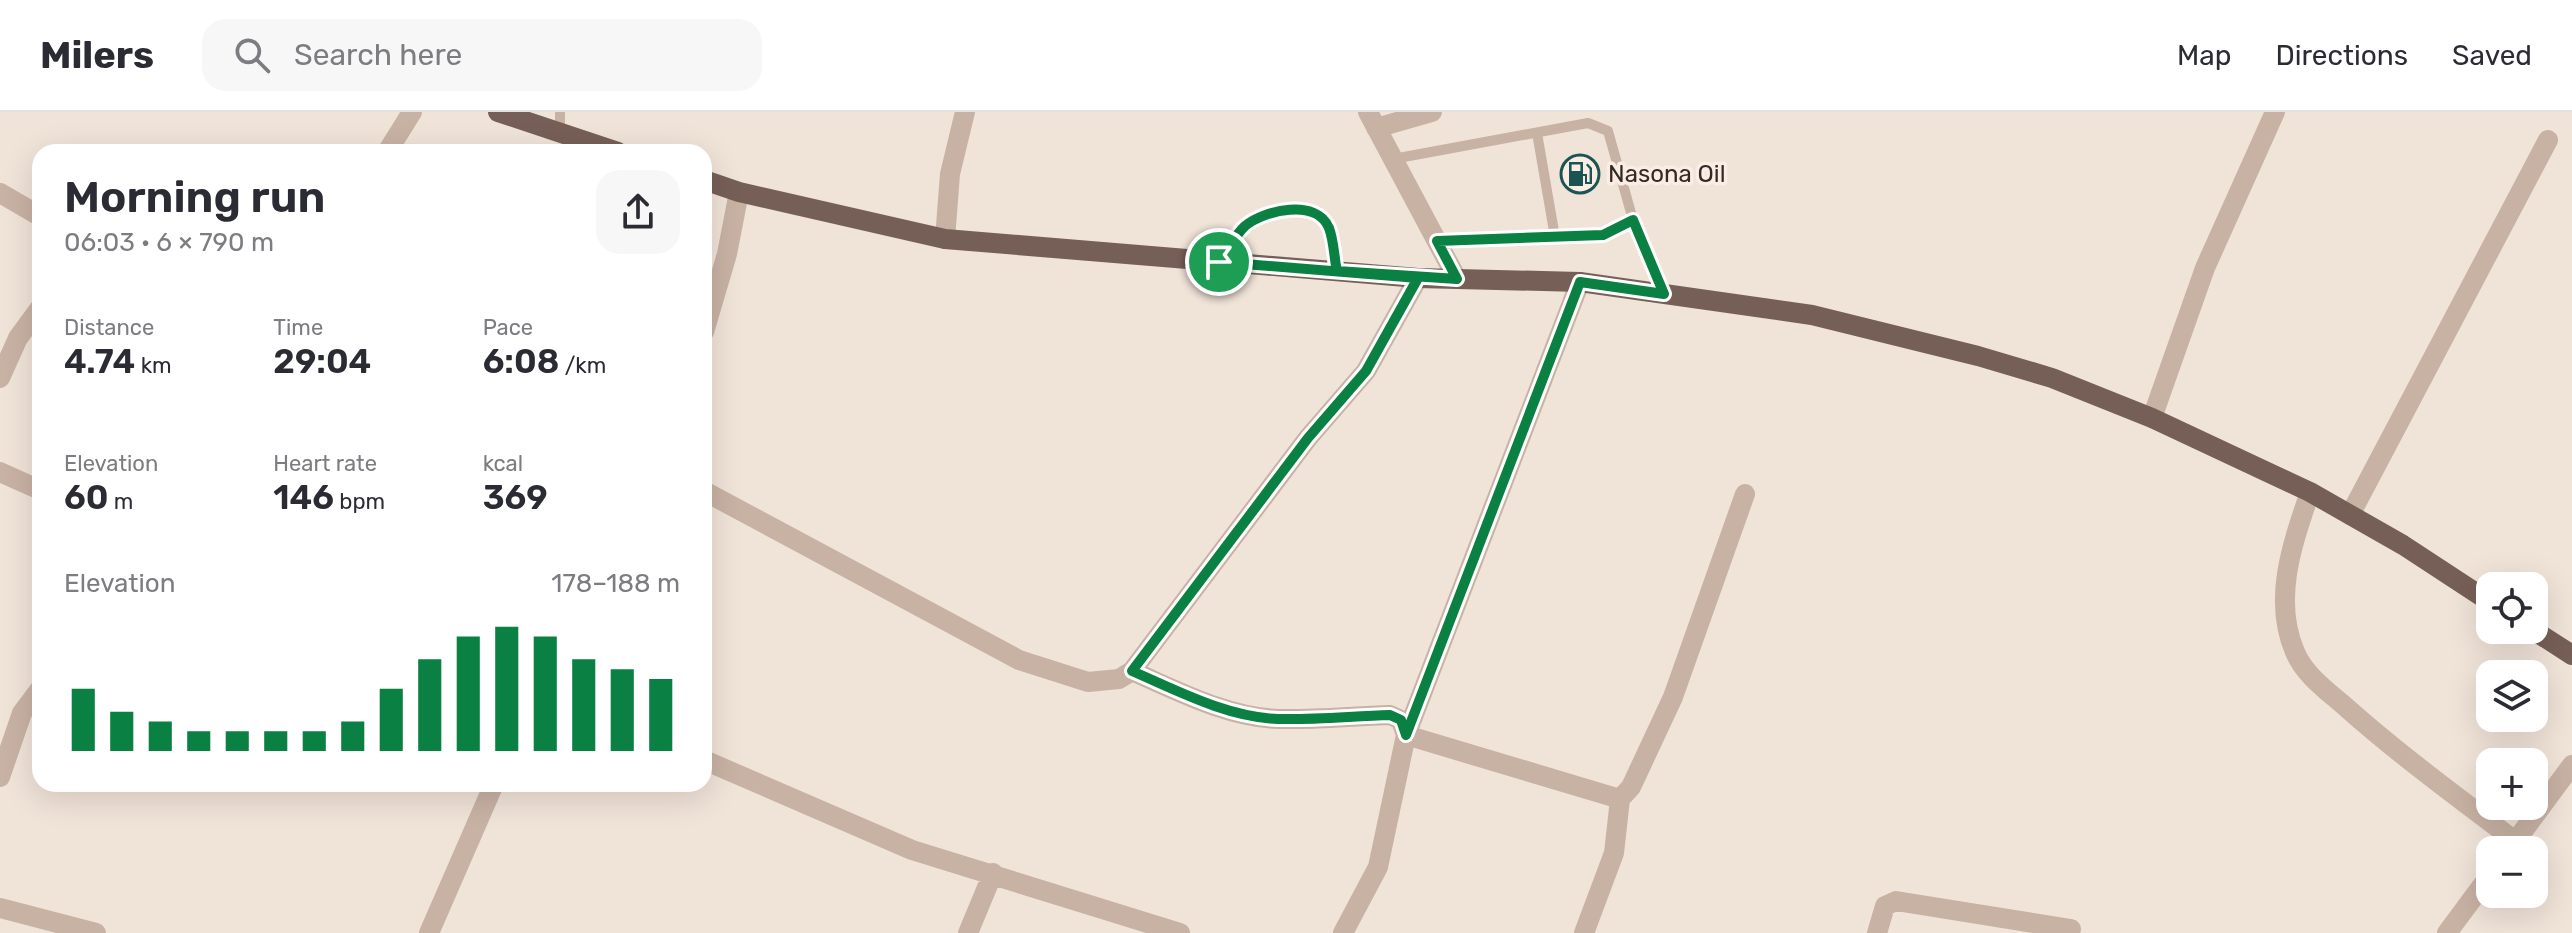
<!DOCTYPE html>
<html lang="en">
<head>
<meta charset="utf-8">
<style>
  body { margin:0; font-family:Rubik,sans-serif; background:#f7f7f7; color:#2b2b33; height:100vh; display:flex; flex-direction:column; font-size:30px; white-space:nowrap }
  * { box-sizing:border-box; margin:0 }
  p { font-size:26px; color:#7c7c81 }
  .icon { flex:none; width:44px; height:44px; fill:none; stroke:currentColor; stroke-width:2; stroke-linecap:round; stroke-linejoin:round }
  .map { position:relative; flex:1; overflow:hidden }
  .sheet { position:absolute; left:32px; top:32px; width:680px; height:648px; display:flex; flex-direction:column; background:#fff; border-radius:24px; box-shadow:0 8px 32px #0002 }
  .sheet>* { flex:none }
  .controls { position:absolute; left:2476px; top:460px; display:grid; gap:16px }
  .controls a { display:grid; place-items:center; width:72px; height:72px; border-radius:16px; background:#fff; box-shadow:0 8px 32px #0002; font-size:40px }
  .pin { position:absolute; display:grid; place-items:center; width:68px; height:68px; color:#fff; margin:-34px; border:4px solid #fff; border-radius:50%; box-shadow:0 2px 8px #0007 }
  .round { display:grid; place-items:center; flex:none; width:84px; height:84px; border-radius:24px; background:#f7f7f7 }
  .headline { display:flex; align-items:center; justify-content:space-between; height:136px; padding:0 32px }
  h1 { font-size:44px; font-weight:600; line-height:60px }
  .stats { display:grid; grid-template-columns:repeat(3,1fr); gap:12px; height:136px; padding:8px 32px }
  .stats div { display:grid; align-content:center }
  .stats b { font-size:34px; font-weight:600 }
  .stats small { font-size:22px; font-weight:400 }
  .stats p { font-size:22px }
  .chart { height:224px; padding:16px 32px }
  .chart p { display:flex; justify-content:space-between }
  .chart svg { width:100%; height:144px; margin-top:8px; stroke:#0b8043; stroke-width:6 }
  header { display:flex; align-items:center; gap:48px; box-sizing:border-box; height:112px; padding:0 40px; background:#fff; border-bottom:2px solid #e1e1e2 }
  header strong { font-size:38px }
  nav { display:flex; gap:44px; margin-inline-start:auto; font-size:28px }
  .search { width:560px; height:72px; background:#f7f7f7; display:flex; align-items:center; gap:20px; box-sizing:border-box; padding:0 28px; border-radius:24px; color:#7c7c81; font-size:30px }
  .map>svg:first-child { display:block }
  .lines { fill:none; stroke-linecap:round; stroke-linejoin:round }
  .lane { stroke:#c8b2a4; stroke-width:10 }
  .street { stroke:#c8b2a4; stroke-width:20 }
  .primary { stroke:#765f57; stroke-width:20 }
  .route-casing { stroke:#fff; stroke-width:16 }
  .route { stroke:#0b8043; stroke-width:10 }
  .labels { text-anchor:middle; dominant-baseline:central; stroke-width:7; stroke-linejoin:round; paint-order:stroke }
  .poi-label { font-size:24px; fill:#332926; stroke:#f9ede4; text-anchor:start }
</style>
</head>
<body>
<header>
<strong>Milers</strong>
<div class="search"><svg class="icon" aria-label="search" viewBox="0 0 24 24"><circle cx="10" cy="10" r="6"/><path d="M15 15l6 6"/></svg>Search here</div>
<nav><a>Map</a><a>Directions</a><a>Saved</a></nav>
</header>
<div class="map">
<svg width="2572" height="821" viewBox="0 0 2572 821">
  <rect width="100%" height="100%" fill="#f0e3d8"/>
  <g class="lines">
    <path class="lane" d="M 560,0 L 560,21
      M 1537,21 L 1555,125
      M 1393,47 L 1588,11 L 1608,19 L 1633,108
      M 1437,129 L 1603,123 L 1633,108 L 1664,182
      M 1221,149 C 1228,138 1236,121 1246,113 C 1265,99 1310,87 1326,111 C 1334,124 1334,145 1337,159"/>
    <path class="street" d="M 1368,0 L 1457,167
      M 1376,16 L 1432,0
      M 387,40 L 412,0
      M 0,81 L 38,103
      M 945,127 L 950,62 L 965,0
      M 704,220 L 727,142 L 739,80
      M 0,266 L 18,226 L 40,196
      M 2152,306 L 2205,156 L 2275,0
      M 0,360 L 40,378
      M 704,379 L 1019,548 L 1088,570 L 1119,567 L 1132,559 L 1308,326 L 1366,259 L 1418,166
      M 2310,380 C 2293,430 2272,487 2295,540 C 2305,564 2329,580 2348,597 C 2401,644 2459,686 2515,729
      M 2350,403 L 2548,28
      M 1132,559 C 1178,579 1227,605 1278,607 C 1315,608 1353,604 1390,603 L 1401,608 L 1406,623 L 1620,687 L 1614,741 L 1584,821
      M 704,648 L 912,738 L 1180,821
      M 0,665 L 22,601 L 40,577
      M 1620,687 L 1631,675 L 1673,585 L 1745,382
      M 2509,738 L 2572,653
      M 0,796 L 96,821
      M 429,821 L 494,672
      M 968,821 L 993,761
      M 1343,821 L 1378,755 L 1406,623 L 1580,170
      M 1877,821 L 1885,794 L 1896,789 L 2071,817
      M 2447,821 L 2490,763"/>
    <path class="primary" d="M 498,0 L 618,40
      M 704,68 L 739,80 L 945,127 L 1418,166 L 1580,170 L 1812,203 L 1978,244 L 2052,266 L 2152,306 L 2310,380 L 2403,433 L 2490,490
      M 2533,518 L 2572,543"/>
  </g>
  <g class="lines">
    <g class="route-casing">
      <path id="route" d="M 1219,150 L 1418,166 L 1366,259 L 1308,326 L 1132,559 C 1178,579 1227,605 1278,607 C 1315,608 1353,604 1390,603 L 1401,608 L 1406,623 L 1580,170 L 1664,182 L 1633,108 L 1603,123 L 1437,129 L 1457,167 L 1337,159 C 1334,146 1334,129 1329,116 C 1317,86 1264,98 1245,114 C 1235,123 1227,139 1219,150"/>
    </g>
    <use href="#route" class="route"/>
  </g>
  <defs>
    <g id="fuel-ring" transform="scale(2)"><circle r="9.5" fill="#f9ede4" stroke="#1c5454" stroke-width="1.5"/><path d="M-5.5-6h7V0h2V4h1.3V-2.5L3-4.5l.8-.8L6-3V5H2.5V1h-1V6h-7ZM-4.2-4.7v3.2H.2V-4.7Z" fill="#1c5454"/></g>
  </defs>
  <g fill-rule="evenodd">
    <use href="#fuel-ring" x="1580" y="62"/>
  </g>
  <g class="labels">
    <g class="poi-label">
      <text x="1608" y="62">Nasona Oil</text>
    </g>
  </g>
</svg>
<div class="controls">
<a><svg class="icon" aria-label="locate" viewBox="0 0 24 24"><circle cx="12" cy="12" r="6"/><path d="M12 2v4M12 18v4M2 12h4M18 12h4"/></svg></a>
<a><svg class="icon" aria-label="layers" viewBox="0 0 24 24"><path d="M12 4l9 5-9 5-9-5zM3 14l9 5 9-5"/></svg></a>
<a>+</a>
<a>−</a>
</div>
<div class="pin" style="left:1219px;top:150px;background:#1e9e55"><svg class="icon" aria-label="arrive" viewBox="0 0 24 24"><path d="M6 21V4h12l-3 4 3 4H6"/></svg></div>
<section class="sheet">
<div class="headline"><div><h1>Morning run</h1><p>06:03 · 6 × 790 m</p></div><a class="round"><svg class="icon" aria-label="share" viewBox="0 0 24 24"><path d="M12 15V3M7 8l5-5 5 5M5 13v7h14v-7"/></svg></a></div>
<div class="stats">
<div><p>Distance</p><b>4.74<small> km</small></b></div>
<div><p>Time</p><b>29:04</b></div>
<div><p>Pace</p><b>6:08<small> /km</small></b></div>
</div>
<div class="stats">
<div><p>Elevation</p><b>60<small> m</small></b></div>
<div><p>Heart rate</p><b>146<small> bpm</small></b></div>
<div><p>kcal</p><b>369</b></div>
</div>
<div class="chart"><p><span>Elevation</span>178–188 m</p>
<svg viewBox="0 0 160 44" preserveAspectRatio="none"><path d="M5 44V25M15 44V32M25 44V35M35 44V38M45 44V38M55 44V38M65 44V38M75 44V35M85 44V25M95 44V16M105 44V9M115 44V6M125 44V9M135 44V16M145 44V19M155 44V22"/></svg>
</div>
</section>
</div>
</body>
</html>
